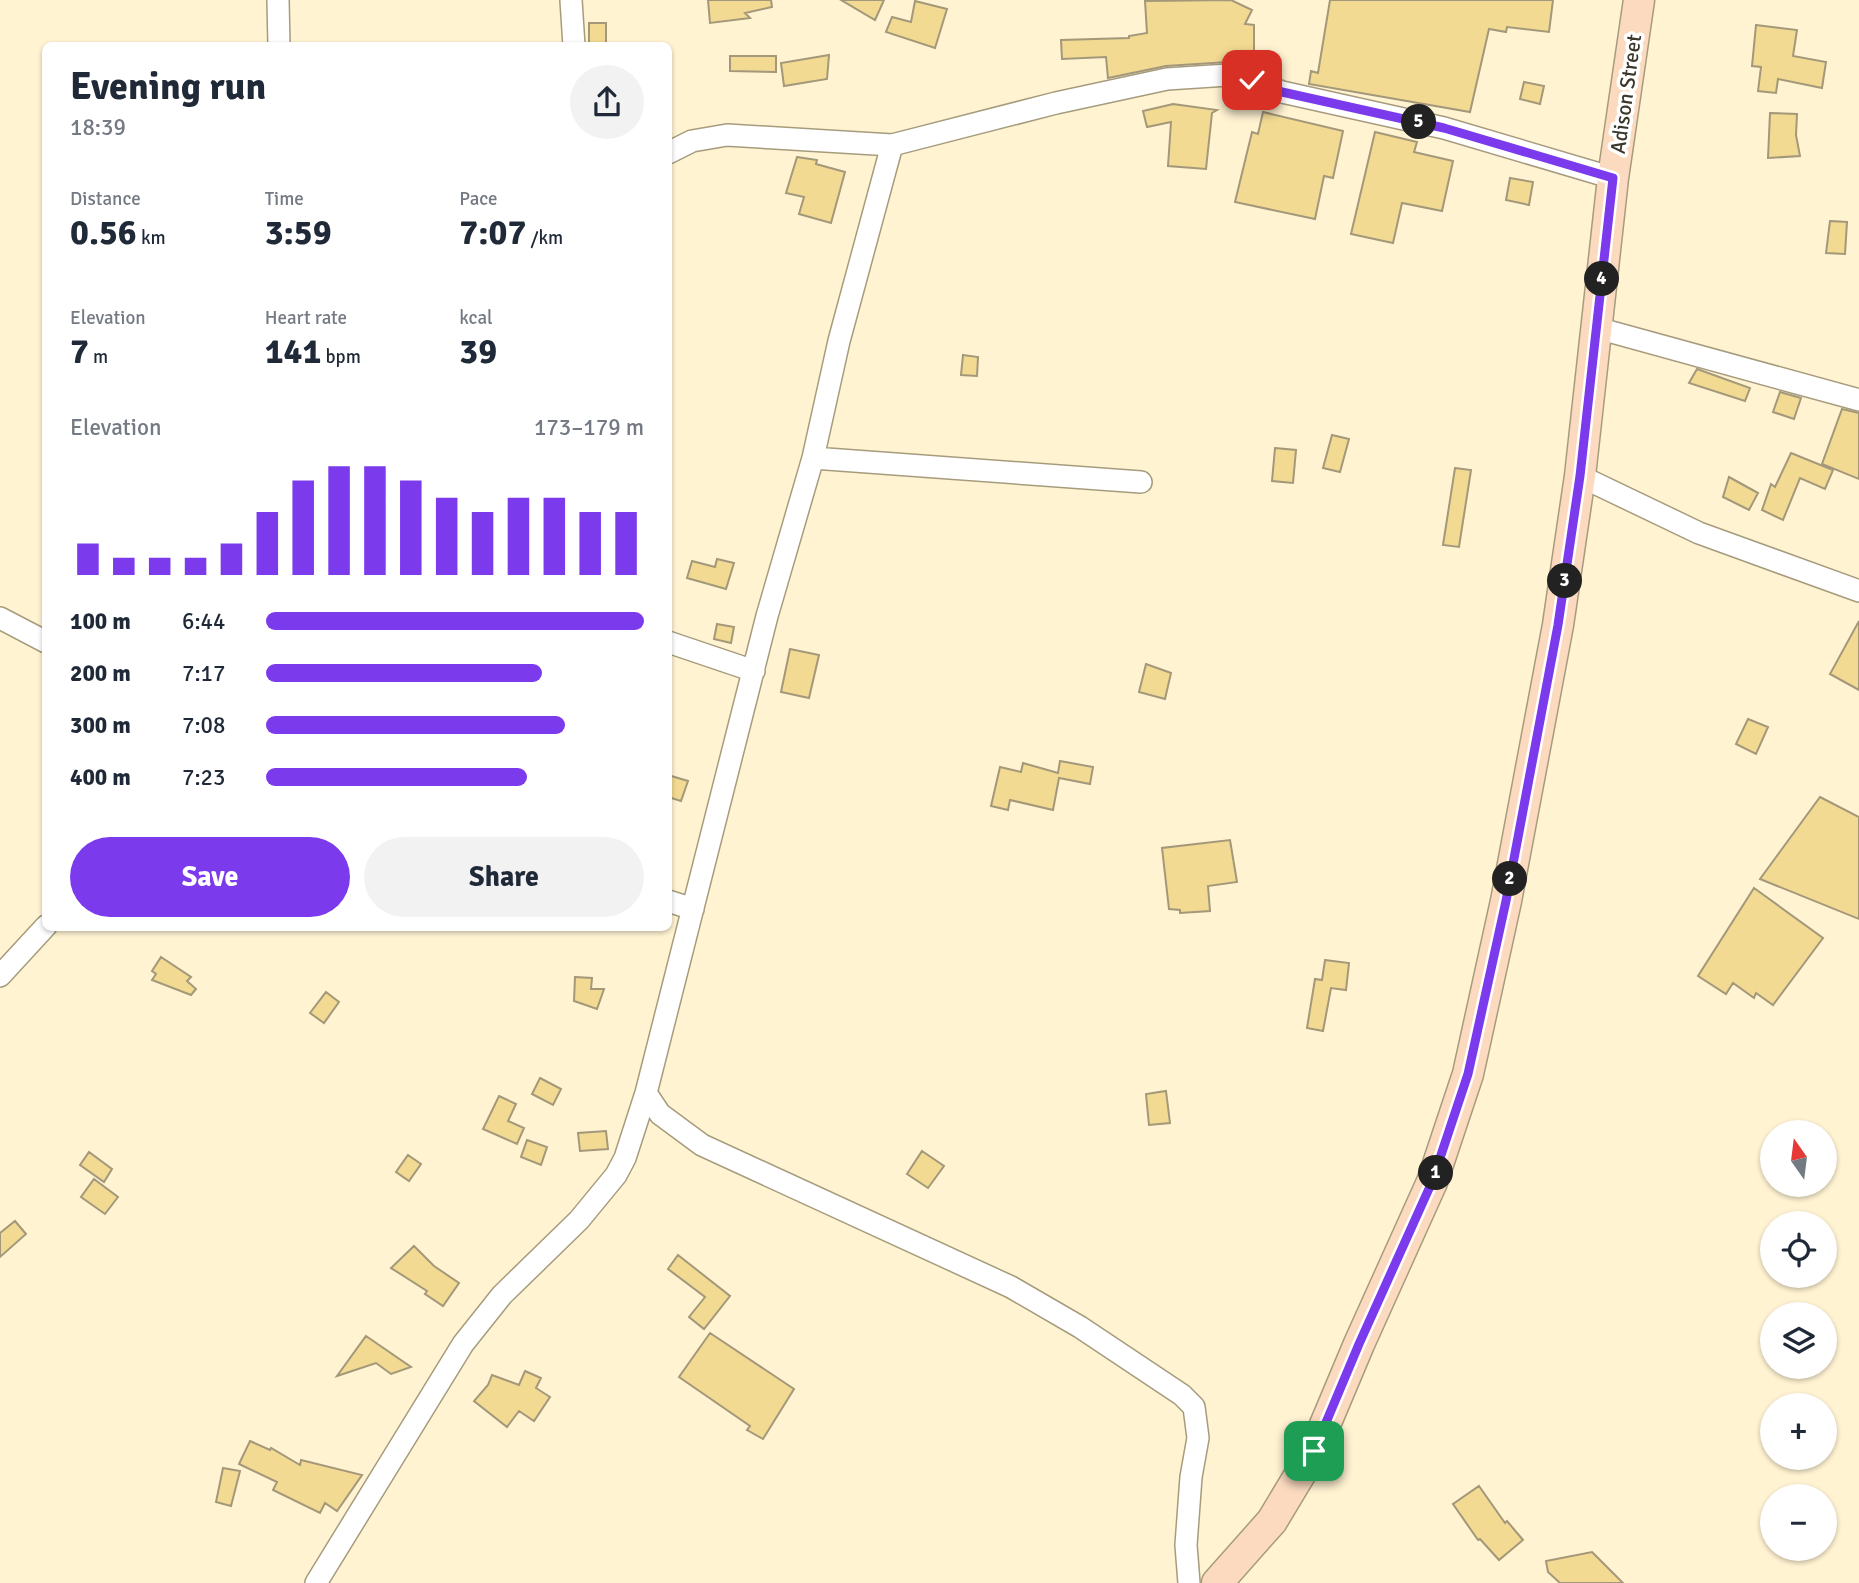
<!DOCTYPE html>
<html lang="en">
<head>
<meta charset="utf-8">
<style>
  body { margin:0; font-family:Signika,sans-serif; background:#f2f2f3; color:#1f2937; height:100vh; display:flex; flex-direction:column; font-size:26px; white-space:nowrap }
  * { box-sizing:border-box; margin:0 }
  p { font-size:23px; color:#747a83 }
  .icon { flex:none; width:38px; height:38px; fill:none; stroke:currentColor; stroke-width:2; stroke-linecap:round; stroke-linejoin:round }
  .map { position:relative; flex:1; overflow:hidden }
  .side { position:absolute; left:42px; top:42px; width:630px; height:889px; display:flex; flex-direction:column; background:#fff; border-radius:10px; box-shadow:0 2px 5px #0004 }
  .side>* { flex:none }
  .needle { width:46px; rotate:346deg }
  .fabs { position:absolute; left:1760px; top:1120px; display:grid; gap:14px }
  .fabs a { display:grid; place-items:center; width:77px; height:77px; border-radius:50%; background:#fff; box-shadow:0 2px 5px #0004; font-size:35px }
  .pin { position:absolute; display:grid; place-items:center; width:60px; height:60px; color:#fff; margin:-30px; border-radius:14px; box-shadow:0 4px 10px #0006 }
  .km { position:absolute; width:35px; height:35px; margin:-18px; border-radius:50%; background:#222; color:#fff; font-size:19px; line-height:35px; text-align:center }
  .round { display:grid; place-items:center; flex:none; width:74px; height:74px; border-radius:37px; background:#f2f2f3 }
  .head { display:flex; align-items:center; justify-content:space-between; height:119px; padding:0 28px }
  h1 { font-size:38px; font-weight:700; line-height:52px }
  .figures { display:grid; grid-template-columns:repeat(3,1fr); gap:10px; height:119px; padding:7px 28px }
  .figures div { display:grid; align-content:center }
  .figures b { font-size:35px; font-weight:700 }
  .figures small { font-size:19px; font-weight:400 }
  .figures p { font-size:19px }
  .chart { height:196px; padding:14px 28px }
  .chart p { display:flex; justify-content:space-between }
  .chart svg { width:100%; height:126px; margin-top:7px; stroke:#7c3aed; stroke-width:6 }
  .action { display:flex; gap:14px; margin-top:auto; padding:14px 28px }
  .action a { flex:1; height:80px; border-radius:42px; background:#7c3aed; color:#fff; font-size:28px; font-weight:700; line-height:80px; text-align:center }
  .action a+a { background:#f2f2f3; color:#1f2937 }
  ul { padding:0 28px; list-style:none; font-size:23px }
  li { display:grid; grid-template-columns:112px 84px 1fr; align-items:center; height:52px }
  li i { height:18px; border-radius:9px; background:#7c3aed }
  .map>svg:first-child { display:block }
  .building { fill:#f2da93; stroke:#a39879; stroke-width:2 }
  .lines { fill:none; stroke-linecap:round; stroke-linejoin:round }
  .street-casing { stroke:#a69c7d; stroke-width:24 }
  .secondary-casing { stroke:#a69c7d; stroke-width:33 }
  .street { stroke:#fff; stroke-width:21 }
  .secondary { stroke:#fbdac0; stroke-width:30 }
  .route-casing { stroke:#fff; stroke-width:14 }
  .route { stroke:#7c3aed; stroke-width:9 }
  .labels { text-anchor:middle; dominant-baseline:central; stroke-width:7; stroke-linejoin:round; paint-order:stroke }
  .street-label { font-size:21px; fill:#3b372a; stroke:#fff }
</style>
</head>
<body>
<div class="map">
<svg width="1859" height="1583" viewBox="0 0 1859 1583">
  <rect width="100%" height="100%" fill="#fff3d2"/>
  <path class="building" d="M 708,0 L 771,0 L 772,7 L 745,13 L 750,18 L 710,23 Z
    M 841,0 L 884,0 L 875,20 Z
    M 1231,0 L 1252,10 L 1245,24 L 1254,25 L 1254,67 L 1228,62 L 1166,66 L 1108,78 L 1106,57 L 1062,59 L 1061,40 L 1129,38 L 1129,36 L 1147,33 L 1145,1 Z
    M 1330,0 L 1553,0 L 1549,32 L 1507,27 L 1506,32 L 1489,29 L 1470,112 L 1309,84 L 1311,71 L 1318,73 Z
    M 915,1 L 947,9 L 935,48 L 886,32 L 892,17 L 911,22 Z
    M 589,23 L 606,23 L 606,46 L 589,46 Z
    M 1756,25 L 1797,30 L 1793,56 L 1826,62 L 1822,88 L 1778,79 L 1776,93 L 1758,91 L 1761,67 L 1752,66 Z
    M 829,55 L 827,79 L 784,86 L 781,63 Z
    M 730,56 L 776,56 L 776,72 L 730,71 Z
    M 1524,82 L 1544,86 L 1540,104 L 1520,99 Z
    M 1173,104 L 1217,110 L 1212,113 L 1206,169 L 1168,166 L 1171,122 L 1147,127 L 1143,111 Z
    M 1263,112 L 1343,131 L 1333,178 L 1324,176 L 1315,219 L 1235,202 L 1252,132 L 1258,134 Z
    M 1770,113 L 1797,114 L 1796,135 L 1800,156 L 1768,158 Z
    M 1375,132 L 1417,142 L 1414,152 L 1453,161 L 1442,211 L 1402,203 L 1393,243 L 1351,234 Z
    M 797,157 L 817,160 L 816,164 L 845,172 L 831,223 L 799,214 L 804,197 L 786,193 Z
    M 1510,178 L 1533,182 L 1529,205 L 1506,200 Z
    M 1830,221 L 1847,222 L 1845,254 L 1826,253 Z
    M 963,355 L 978,357 L 977,376 L 961,375 Z
    M 1697,369 L 1750,388 L 1745,401 L 1689,383 Z
    M 1780,392 L 1801,398 L 1794,419 L 1773,412 Z
    M 1842,409 L 1859,413 L 1859,479 L 1822,464 Z
    M 1332,435 L 1349,439 L 1340,472 L 1323,468 Z
    M 1275,448 L 1296,450 L 1293,483 L 1272,481 Z
    M 1791,453 L 1833,470 L 1825,489 L 1800,478 L 1783,520 L 1762,510 L 1771,484 L 1775,487 Z
    M 1455,468 L 1471,470 L 1459,547 L 1443,545 Z
    M 1729,477 L 1758,493 L 1749,510 L 1723,497 Z
    M 717,559 L 734,563 L 726,589 L 687,578 L 692,561 L 715,567 Z
    M 1859,621 L 1859,690 L 1830,674 Z
    M 717,624 L 734,627 L 731,643 L 714,639 Z
    M 790,649 L 819,655 L 809,698 L 781,692 Z
    M 1146,664 L 1171,673 L 1165,699 L 1139,692 Z
    M 1748,719 L 1768,727 L 1756,754 L 1736,744 Z
    M 1060,761 L 1093,767 L 1090,784 L 1059,778 L 1053,810 L 1010,800 L 1008,810 L 991,806 L 1000,767 L 1021,772 L 1023,763 L 1058,773 Z
    M 668,775 L 688,781 L 681,801 L 668,797 Z
    M 1820,797 L 1859,817 L 1859,919 L 1760,879 Z
    M 1230,840 L 1237,882 L 1208,886 L 1210,911 L 1180,913 L 1180,910 L 1169,909 L 1162,848 Z
    M 1754,888 L 1823,938 L 1773,1005 L 1756,993 L 1754,998 L 1733,983 L 1726,994 L 1698,976 Z
    M 161,957 L 191,977 L 187,981 L 196,989 L 191,995 L 152,980 L 156,974 L 152,971 Z
    M 1325,960 L 1349,963 L 1346,990 L 1331,988 L 1323,1031 L 1307,1028 L 1315,979 L 1322,980 Z
    M 575,977 L 592,978 L 591,989 L 604,989 L 597,1009 L 574,1001 Z
    M 326,992 L 339,1002 L 324,1023 L 310,1013 Z
    M 540,1078 L 561,1089 L 553,1105 L 532,1094 Z
    M 1166,1091 L 1170,1123 L 1149,1125 L 1146,1094 Z
    M 499,1096 L 516,1104 L 508,1121 L 524,1128 L 517,1144 L 483,1129 Z
    M 606,1131 L 608,1149 L 580,1151 L 578,1133 Z
    M 527,1140 L 547,1147 L 541,1165 L 521,1157 Z
    M 922,1151 L 944,1166 L 928,1188 L 907,1174 Z
    M 89,1152 L 112,1169 L 104,1182 L 80,1165 Z
    M 408,1155 L 421,1164 L 409,1181 L 396,1172 Z
    M 94,1179 L 118,1197 L 105,1214 L 81,1197 Z
    M 15,1221 L 26,1234 L 0,1257 L 0,1233 Z
    M 414,1246 L 434,1266 L 459,1283 L 443,1306 L 425,1294 L 427,1291 L 391,1268 Z
    M 678,1255 L 730,1296 L 704,1329 L 689,1317 L 705,1297 L 668,1269 Z
    M 710,1333 L 794,1389 L 763,1439 L 747,1430 L 750,1426 L 679,1377 Z
    M 366,1336 L 411,1367 L 391,1374 L 376,1363 L 337,1376 Z
    M 525,1371 L 541,1378 L 536,1388 L 550,1397 L 534,1421 L 519,1411 L 507,1427 L 474,1401 L 488,1385 L 492,1375 L 519,1385 Z
    M 250,1441 L 270,1450 L 271,1448 L 300,1465 L 301,1460 L 362,1475 L 337,1511 L 325,1503 L 320,1513 L 273,1490 L 277,1482 L 239,1464 Z
    M 223,1468 L 240,1471 L 231,1506 L 216,1502 Z
    M 1479,1486 L 1505,1523 L 1507,1521 L 1523,1540 L 1499,1560 L 1480,1539 L 1478,1540 L 1453,1504 Z
    M 1592,1552 L 1623,1583 L 1560,1583 L 1548,1572 L 1546,1561 Z"/>
  <g class="lines">
    <g class="street-casing">
      <path id="street" d="M 278,0 L 279,46
        M 571,0 L 574,46
        M 668,153 L 692,141 L 727,135 L 892,145 L 1056,103 L 1167,79 L 1228,75 L 1252,80 L 1282,92 L 1444,128 L 1613,178
        M 1597,328 L 1859,400
        M 813,458 L 1141,482
        M 1580,476 L 1699,533 L 1859,591
        M 0,618 L 46,642
        M 668,642 L 754,671
        M 668,901 L 693,909
        M 0,976 L 46,926
        M 646,1093 L 660,1114 L 702,1145 L 1011,1287 L 1080,1327 L 1182,1395 L 1194,1407 L 1198,1438 L 1191,1477 L 1186,1545 L 1189,1583
        M 316,1583 L 463,1344 L 502,1295 L 579,1220 L 616,1175 L 625,1158 L 646,1093 L 767,616 L 813,458 L 839,341 L 892,145"/>
    </g>
    <g class="secondary-casing">
      <path id="secondary" d="M 1217,1583 L 1272,1521 L 1314,1451 L 1359,1344 L 1432,1182 L 1468,1074 L 1506,901 L 1558,625 L 1580,476 L 1613,178 L 1639,0"/>
    </g>
    <use href="#street" class="street"/>
    <use href="#secondary" class="secondary"/>
  </g>
  <g class="lines">
    <g class="route-casing">
      <path id="route" d="M 1252,80 L 1282,92 L 1444,128 L 1613,178 L 1580,476 L 1558,625 L 1506,901 L 1468,1074 L 1432,1182 L 1359,1344 L 1314,1451"/>
    </g>
    <use href="#route" class="route"/>
  </g>
  <g class="labels">
    <g class="street-label">
      <text transform="translate(1626 94) rotate(-82)">Adison Street</text>
    </g>
  </g>
</svg>
<div class="fabs">
<a><svg class="needle" viewBox="-14 -14 28 28"><path d="M0-13l5 13h-10z" fill="#e53935"/><path d="M0 13l5-13h-10z" fill="#747a83"/></svg></a>
<a><svg class="icon" aria-label="locate" viewBox="0 0 24 24"><circle cx="12" cy="12" r="6"/><path d="M12 2v4M12 18v4M2 12h4M18 12h4"/></svg></a>
<a><svg class="icon" aria-label="layers" viewBox="0 0 24 24"><path d="M12 4l9 5-9 5-9-5zM3 14l9 5 9-5"/></svg></a>
<a>+</a>
<a>−</a>
</div>
<div class="pin" style="left:1314px;top:1451px;background:#1e9e55"><svg class="icon" aria-label="arrive" viewBox="0 0 24 24"><path d="M6 21V4h12l-3 4 3 4H6"/></svg></div>
<div class="pin" style="left:1252px;top:80px;background:#d93025"><svg class="icon" aria-label="check" viewBox="0 0 24 24"><path d="M5 12l5 5 9-10"/></svg></div>
<b class="km" style="left:1436px;top:1173px">1</b>
<b class="km" style="left:1510px;top:879px">2</b>
<b class="km" style="left:1565px;top:581px">3</b>
<b class="km" style="left:1602px;top:279px">4</b>
<b class="km" style="left:1419px;top:122px">5</b>
<section class="side">
<div class="head"><div><h1>Evening run</h1><p>18:39</p></div><a class="round"><svg class="icon" aria-label="share" viewBox="0 0 24 24"><path d="M12 15V3M7 8l5-5 5 5M5 13v7h14v-7"/></svg></a></div>
<div class="figures">
<div><p>Distance</p><b>0.56<small> km</small></b></div>
<div><p>Time</p><b>3:59</b></div>
<div><p>Pace</p><b>7:07<small> /km</small></b></div>
</div>
<div class="figures">
<div><p>Elevation</p><b>7<small> m</small></b></div>
<div><p>Heart rate</p><b>141<small> bpm</small></b></div>
<div><p>kcal</p><b>39</b></div>
</div>
<div class="chart"><p><span>Elevation</span>173–179 m</p>
<svg viewBox="0 0 160 44" preserveAspectRatio="none"><path d="M5 44V33M15 44V38M25 44V38M35 44V38M45 44V33M55 44V22M65 44V11M75 44V6M85 44V6M95 44V11M105 44V17M115 44V22M125 44V17M135 44V17M145 44V22M155 44V22"/></svg>
</div>
<ul>
<li><b>100 m</b>6:44<i style="width:100%"></i></li>
<li><b>200 m</b>7:17<i style="width:73%"></i></li>
<li><b>300 m</b>7:08<i style="width:79%"></i></li>
<li><b>400 m</b>7:23<i style="width:69%"></i></li>
</ul>
<div class="action"><a>Save</a><a>Share</a></div>
</section>
</div>
</body>
</html>
